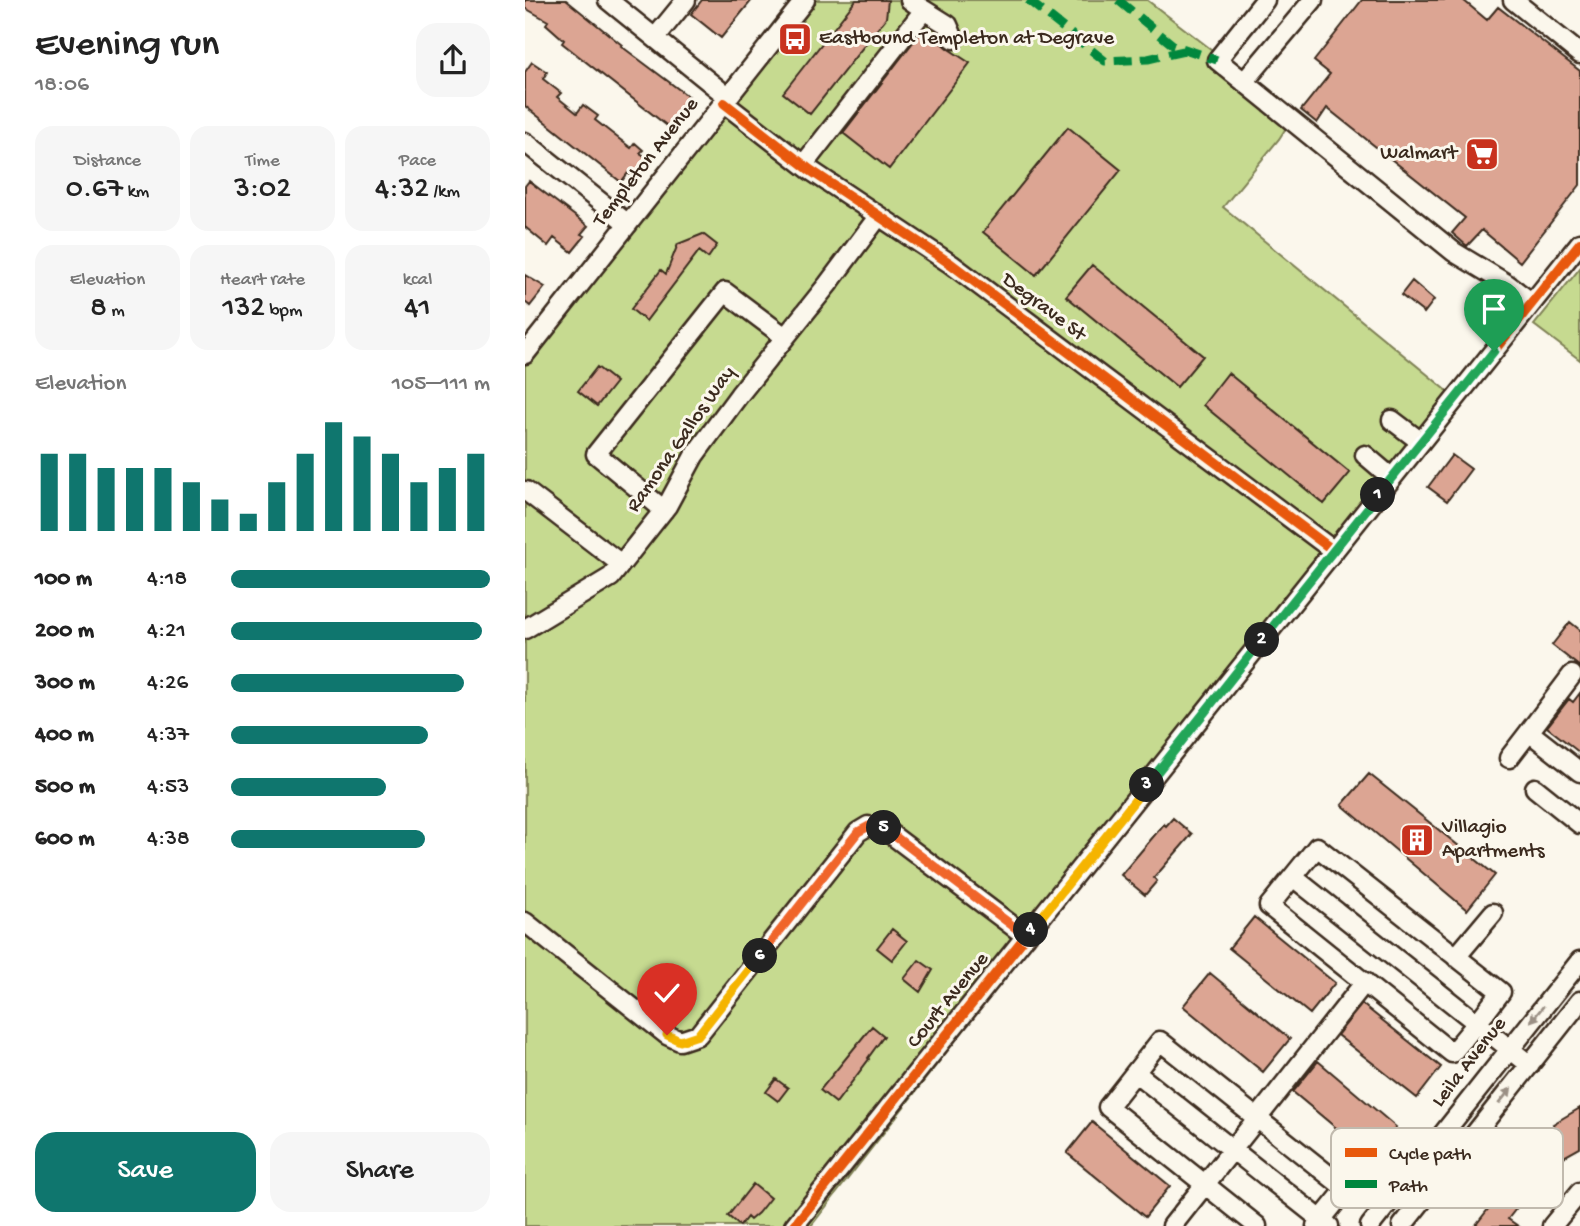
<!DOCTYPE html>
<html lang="en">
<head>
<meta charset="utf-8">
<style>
  body { margin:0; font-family:"Gochi Hand",sans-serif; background:#f6f6f6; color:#222; height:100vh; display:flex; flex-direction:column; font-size:26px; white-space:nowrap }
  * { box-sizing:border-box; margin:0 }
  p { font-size:23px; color:#767676 }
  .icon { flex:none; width:38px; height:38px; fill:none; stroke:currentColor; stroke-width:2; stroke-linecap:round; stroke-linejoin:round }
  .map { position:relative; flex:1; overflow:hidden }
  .drawer { display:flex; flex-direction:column; background:#fff; width:525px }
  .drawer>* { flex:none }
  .pin { position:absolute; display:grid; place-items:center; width:60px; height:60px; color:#fff; margin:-72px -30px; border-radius:50% 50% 50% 0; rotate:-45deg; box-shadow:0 0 7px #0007 }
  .pin .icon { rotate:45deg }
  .km { position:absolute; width:35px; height:35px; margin:-18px; border-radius:50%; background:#222; color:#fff; font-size:19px; line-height:35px; text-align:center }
  .round { display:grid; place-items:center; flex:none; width:74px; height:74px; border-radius:21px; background:#f6f6f6 }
  .overview { display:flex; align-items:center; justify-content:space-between; height:119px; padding:0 35px }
  h1 { font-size:38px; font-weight:600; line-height:52px }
  .metrics { display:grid; grid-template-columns:repeat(3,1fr); gap:10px; height:119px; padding:7px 35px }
  .metrics div { display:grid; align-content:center; border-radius:18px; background:#f6f6f6; text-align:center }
  .metrics b { font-size:30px; font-weight:600 }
  .metrics small { font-size:19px; font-weight:400 }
  .metrics p { font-size:19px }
  .chart { height:196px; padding:14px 35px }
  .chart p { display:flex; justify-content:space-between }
  .chart svg { width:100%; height:126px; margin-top:7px; stroke:#0f766e; stroke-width:6 }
  .cta { display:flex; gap:14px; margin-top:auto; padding:14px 35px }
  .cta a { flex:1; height:80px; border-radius:21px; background:#0f766e; color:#fff; font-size:28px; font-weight:600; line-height:80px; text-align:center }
  .cta a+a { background:#f6f6f6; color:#222 }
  ul { padding:0 35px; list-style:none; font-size:23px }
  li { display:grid; grid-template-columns:112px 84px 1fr; align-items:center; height:52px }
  li i { height:18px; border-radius:9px; background:#0f766e }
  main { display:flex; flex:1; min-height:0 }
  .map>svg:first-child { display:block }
  .green { fill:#c6da90; stroke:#808257; stroke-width:2 }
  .building { fill:#dca593; stroke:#3b2a1e; stroke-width:2 }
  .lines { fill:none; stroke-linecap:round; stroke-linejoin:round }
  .minor-casing { stroke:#3b2a1e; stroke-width:23 }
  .minor { stroke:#fbf7ec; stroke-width:18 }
  .quiet { stroke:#00873e; stroke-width:9; stroke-dasharray:18 9; stroke-linecap:butt }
  .cycleway-casing { stroke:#fbf7ec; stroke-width:15 }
  .cycleway { stroke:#e8590c; stroke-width:10 }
  .oneway { fill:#9b9085 }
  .split-1-casing { stroke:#fff; stroke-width:14 }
  .split-2-casing { stroke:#fff; stroke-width:14 }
  .split-3-casing { stroke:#fff; stroke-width:14 }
  .split-4-casing { stroke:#fff; stroke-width:14 }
  .split-5-casing { stroke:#fff; stroke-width:14 }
  .split-6-casing { stroke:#fff; stroke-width:14 }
  .split-7-casing { stroke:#fff; stroke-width:14 }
  .split-1 { stroke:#22a559; stroke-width:9 }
  .split-2 { stroke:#22a559; stroke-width:9 }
  .split-3 { stroke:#22a559; stroke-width:9 }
  .split-4 { stroke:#f5b400; stroke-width:9 }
  .split-5 { stroke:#f0652b; stroke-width:9 }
  .split-6 { stroke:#f0652b; stroke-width:9 }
  .split-7 { stroke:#f5b400; stroke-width:9 }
  .labels { text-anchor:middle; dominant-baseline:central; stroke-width:6; stroke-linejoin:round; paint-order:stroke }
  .poi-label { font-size:21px; fill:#3b2a1e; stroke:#fbf7ec; text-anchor:start }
  .street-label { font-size:21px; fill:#3b2a1e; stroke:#fbf7ec }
  .key { fill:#fbf7ec; stroke:#c1baae; stroke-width:2 }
  .key-label { font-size:19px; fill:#3b2a1e }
</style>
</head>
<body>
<main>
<section class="drawer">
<div class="overview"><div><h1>Evening run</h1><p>18:06</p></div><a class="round"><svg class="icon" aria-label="share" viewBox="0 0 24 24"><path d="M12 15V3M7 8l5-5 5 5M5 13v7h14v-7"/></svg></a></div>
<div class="metrics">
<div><p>Distance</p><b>0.67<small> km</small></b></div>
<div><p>Time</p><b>3:02</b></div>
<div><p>Pace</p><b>4:32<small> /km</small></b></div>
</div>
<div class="metrics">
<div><p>Elevation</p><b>8<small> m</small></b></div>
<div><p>Heart rate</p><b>132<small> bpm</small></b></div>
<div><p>kcal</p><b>41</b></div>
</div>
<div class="chart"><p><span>Elevation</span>105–111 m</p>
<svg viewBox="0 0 160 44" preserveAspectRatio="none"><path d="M5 44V17M15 44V17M25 44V22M35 44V22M45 44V22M55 44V27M65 44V33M75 44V38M85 44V27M95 44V17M105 44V6M115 44V11M125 44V17M135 44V27M145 44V22M155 44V17"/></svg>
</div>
<ul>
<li><b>100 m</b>4:18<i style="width:100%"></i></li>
<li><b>200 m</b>4:21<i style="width:97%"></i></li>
<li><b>300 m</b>4:26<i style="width:90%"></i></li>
<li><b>400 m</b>4:37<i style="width:76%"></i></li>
<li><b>500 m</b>4:53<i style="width:60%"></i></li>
<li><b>600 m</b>4:38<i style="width:75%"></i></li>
</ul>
<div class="cta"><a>Save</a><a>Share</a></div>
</section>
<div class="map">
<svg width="1055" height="1226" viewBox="0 0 1055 1226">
  <rect width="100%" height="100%" fill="#fbf7ec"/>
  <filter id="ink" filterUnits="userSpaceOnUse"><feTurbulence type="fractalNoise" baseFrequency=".0143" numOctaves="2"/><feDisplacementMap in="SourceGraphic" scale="14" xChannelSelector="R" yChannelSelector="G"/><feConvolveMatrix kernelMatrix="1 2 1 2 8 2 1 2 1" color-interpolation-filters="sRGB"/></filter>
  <g filter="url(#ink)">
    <path class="green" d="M 280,0 L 622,0 L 691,53 L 766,120 L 754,139 L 698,207 L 931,398 L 286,1226 L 0,1226 L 0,354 Z
      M 1055,268 L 1055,360 L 1009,325 Z"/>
    <path class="building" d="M 0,0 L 41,0 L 97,45 L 96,46 L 164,97 L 157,106 L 161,108 L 145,128 L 37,43 L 39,40 L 21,24 L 23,21 L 0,8 Z
      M 177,0 L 227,0 L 196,38 L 166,14 Z
      M 331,0 L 363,0 L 361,18 L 285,114 L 258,93 Z
      M 837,0 L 938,0 L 962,20 L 973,7 L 1055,71 L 1055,185 L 995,262 L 957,230 L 942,246 L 927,233 L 940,218 L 802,108 L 792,123 L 776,110 L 805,74 L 789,61 Z
      M 399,28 L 422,48 L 445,63 L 364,169 L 318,133 Z
      M 7,62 L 22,72 L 18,79 L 36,93 L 32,97 L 52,113 L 58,105 L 73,116 L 70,120 L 89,135 L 106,148 L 110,143 L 118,150 L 115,153 L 123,158 L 108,177 L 103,173 L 96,182 L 0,106 L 0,72 Z
      M 543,127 L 596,170 L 511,275 L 458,232 Z
      M 4,181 L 63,226 L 56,234 L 60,236 L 47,252 L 29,238 L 23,246 L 0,227 L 0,186 Z
      M 178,234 L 192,245 L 183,258 L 174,251 L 121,321 L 106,309 L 136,270 L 141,274 L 153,244 Z
      M 567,265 L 678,356 L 652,387 L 541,296 Z
      M 0,275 L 20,287 L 5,306 L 0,302 Z
      M 887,281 L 909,300 L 899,313 L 876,295 Z
      M 72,367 L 91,382 L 72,406 L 53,391 Z
      M 703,373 L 825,473 L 799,504 L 678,405 Z
      M 927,455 L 946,469 L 922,501 L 903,487 Z
      M 1045,622 L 1055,630 L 1055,667 L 1027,645 Z
      M 1055,693 L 1055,753 L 1022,727 L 1044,699 L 1048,702 Z
      M 844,774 L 970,875 L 942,910 L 817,805 Z
      M 648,818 L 667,834 L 629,878 L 632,881 L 620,895 L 596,875 L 639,824 L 641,826 Z
      M 729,917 L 810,983 L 785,1014 L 704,948 Z
      M 367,929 L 382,941 L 367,960 L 352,948 Z
      M 394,960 L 408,970 L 395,992 L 379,979 Z
      M 685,973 L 765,1039 L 738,1072 L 658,1006 Z
      M 837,1004 L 916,1067 L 892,1098 L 812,1035 Z
      M 347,1026 L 359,1036 L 343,1058 L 344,1059 L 311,1103 L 295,1090 Z
      M 793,1061 L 871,1127 L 846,1157 L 768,1092 Z
      M 251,1079 L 263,1088 L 253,1101 L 241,1092 Z
      M 1055,1108 L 1055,1148 L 1035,1159 L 1014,1188 L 1016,1190 L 1008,1201 L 1001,1196 L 983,1219 L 993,1226 L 950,1226 L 978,1190 L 974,1187 L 980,1179 L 985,1182 L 997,1165 L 994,1163 L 1010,1142 L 1018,1149 L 1032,1140 L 1028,1131 L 1031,1129 L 1028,1124 Z
      M 567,1122 L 645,1186 L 620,1217 L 542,1153 Z
      M 228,1184 L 245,1198 L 233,1213 L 225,1220 L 222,1217 L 215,1226 L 203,1216 Z"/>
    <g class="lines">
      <g class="minor-casing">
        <path id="minor" d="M 83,0 L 203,97
          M 740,0 L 692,60 L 929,252 L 982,284 L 1007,303
          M 988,0 L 1055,54
          M 399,10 L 423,25 L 429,39
          M 130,38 L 161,0
          M 719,82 L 788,0
          M 199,103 L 285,170 L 426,264 L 809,551
          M 0,142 L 103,224
          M 279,164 L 399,10 L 385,0
          M 0,354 L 280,0
          M 867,420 L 896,442
          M 840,455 L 867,478
          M 0,492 L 1,491 L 96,564
          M 139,510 L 71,454 L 200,292 L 260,337
          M 0,629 L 86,577 L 142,506 L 169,456 L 214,395 L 303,284 L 353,217
          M 1047,675 L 1004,732 L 1055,772
          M 984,758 L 1004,732
          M 1010,788 L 1055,824
          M 768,877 L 952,1023 L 976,992 L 792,847 L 744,906 L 927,1053 L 952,1023 L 1005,1065
          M 0,922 L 142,1035 L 155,1041 L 173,1035 L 333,832 L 343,826 L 359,829 L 501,936
          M 931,957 L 968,913
          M 611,1073 L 804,1226
          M 269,1226 L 1055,243
          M 647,1226 L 840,982
          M 732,1226 L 583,1107 L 635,1041 L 821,1189 L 791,1226
          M 845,1226 L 1055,961
          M 877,1226 L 1055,1001
          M 1027,1226 L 1055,1192"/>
      </g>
      <use href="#minor" class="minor"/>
      <path class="quiet" d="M 503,0 L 580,61 L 623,59 L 659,51
        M 593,0 L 648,45 L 692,60"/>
      <g class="cycleway-casing">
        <path id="cycleway" d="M 199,103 L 285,170 L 426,264 L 809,551
          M 269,1226 L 1055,243"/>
      </g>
      <use href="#cycleway" class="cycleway"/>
    </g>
    <defs><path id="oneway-solid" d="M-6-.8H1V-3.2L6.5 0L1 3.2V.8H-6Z" transform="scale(1.75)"/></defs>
    <g class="oneway">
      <use href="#oneway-solid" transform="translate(1012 1014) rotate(129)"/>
      <use href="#oneway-solid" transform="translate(980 1096) rotate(-51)"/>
    </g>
  </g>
  <g class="lines" filter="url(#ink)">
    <g class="split-1-casing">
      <path id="split-1" d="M 853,495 L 969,351"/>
    </g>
    <g class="split-2-casing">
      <path id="split-2" d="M 737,640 L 853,495"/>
    </g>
    <g class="split-3-casing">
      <path id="split-3" d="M 622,785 L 737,640"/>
    </g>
    <g class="split-4-casing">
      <path id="split-4" d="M 506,930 L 622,785"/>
    </g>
    <g class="split-5-casing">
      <path id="split-5" d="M 359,828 L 501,936 L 506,930"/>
    </g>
    <g class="split-6-casing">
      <path id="split-6" d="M 235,956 L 333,832 L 344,826 L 359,828"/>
    </g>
    <g class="split-7-casing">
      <path id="split-7" d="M 142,1035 L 155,1041 L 173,1035 L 235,956"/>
    </g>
    <use href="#split-1" class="split-1"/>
    <use href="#split-2" class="split-2"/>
    <use href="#split-3" class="split-3"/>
    <use href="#split-4" class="split-4"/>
    <use href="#split-5" class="split-5"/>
    <use href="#split-6" class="split-6"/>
    <use href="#split-7" class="split-7"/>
  </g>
  <defs>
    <g id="bus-square" transform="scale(1.75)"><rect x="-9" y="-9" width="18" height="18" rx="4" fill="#c8321e" stroke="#fbf7ec"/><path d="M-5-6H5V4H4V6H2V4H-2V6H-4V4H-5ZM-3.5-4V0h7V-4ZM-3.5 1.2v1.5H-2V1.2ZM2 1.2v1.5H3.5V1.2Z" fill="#fff"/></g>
    <g id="supermarket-square" transform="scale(1.75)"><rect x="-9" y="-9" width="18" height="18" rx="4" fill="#c8321e" stroke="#fbf7ec"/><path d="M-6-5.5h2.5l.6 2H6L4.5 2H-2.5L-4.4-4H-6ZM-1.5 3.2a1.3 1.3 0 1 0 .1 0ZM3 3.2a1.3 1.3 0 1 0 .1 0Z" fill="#fff"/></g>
    <g id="building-square" transform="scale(1.75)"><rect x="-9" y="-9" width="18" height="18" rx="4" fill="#c8321e" stroke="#fbf7ec"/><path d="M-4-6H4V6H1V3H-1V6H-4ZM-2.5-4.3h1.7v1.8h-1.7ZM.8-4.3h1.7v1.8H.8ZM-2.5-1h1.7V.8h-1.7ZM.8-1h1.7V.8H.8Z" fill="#fff"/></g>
  </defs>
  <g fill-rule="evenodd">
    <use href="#bus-square" x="270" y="39"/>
    <use href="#supermarket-square" x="957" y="154"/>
    <use href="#building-square" x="892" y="840"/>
  </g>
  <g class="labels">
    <g class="poi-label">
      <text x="294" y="39">Eastbound Templeton at Degrave</text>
      <text x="932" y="154" text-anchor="end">Walmart</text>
      <text x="917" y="828">Villagio<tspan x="917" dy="24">Apartments</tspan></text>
    </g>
    <g class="street-label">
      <text transform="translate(122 163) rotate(-52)">Templeton Avenue</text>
      <text transform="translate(518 308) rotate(37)">Degrave St</text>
      <text transform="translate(157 440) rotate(-55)">Ramona Gallos Way</text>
      <text transform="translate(424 1001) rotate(-51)">Court Avenue</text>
      <text transform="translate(945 1063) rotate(-52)">Leila Avenue</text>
    </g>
  </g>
  <rect x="806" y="1128" width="232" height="80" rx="10" class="key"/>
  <rect x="820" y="1148" width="32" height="9" fill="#e8590c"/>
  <rect x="820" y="1180" width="32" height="8" fill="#00873e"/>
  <g class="key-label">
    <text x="864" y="1159">Cycle path</text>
    <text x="864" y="1191">Path</text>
  </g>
</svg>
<div class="pin" style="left:969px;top:351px;background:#1e9e55"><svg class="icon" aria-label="arrive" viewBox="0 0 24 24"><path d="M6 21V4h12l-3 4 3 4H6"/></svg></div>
<div class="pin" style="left:142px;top:1035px;background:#d93025"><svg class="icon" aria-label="check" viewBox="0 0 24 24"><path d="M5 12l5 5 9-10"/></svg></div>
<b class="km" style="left:853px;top:495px">1</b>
<b class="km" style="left:737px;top:640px">2</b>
<b class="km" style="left:622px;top:785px">3</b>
<b class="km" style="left:506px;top:930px">4</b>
<b class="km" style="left:359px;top:828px">5</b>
<b class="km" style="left:235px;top:956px">6</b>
</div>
</main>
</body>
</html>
